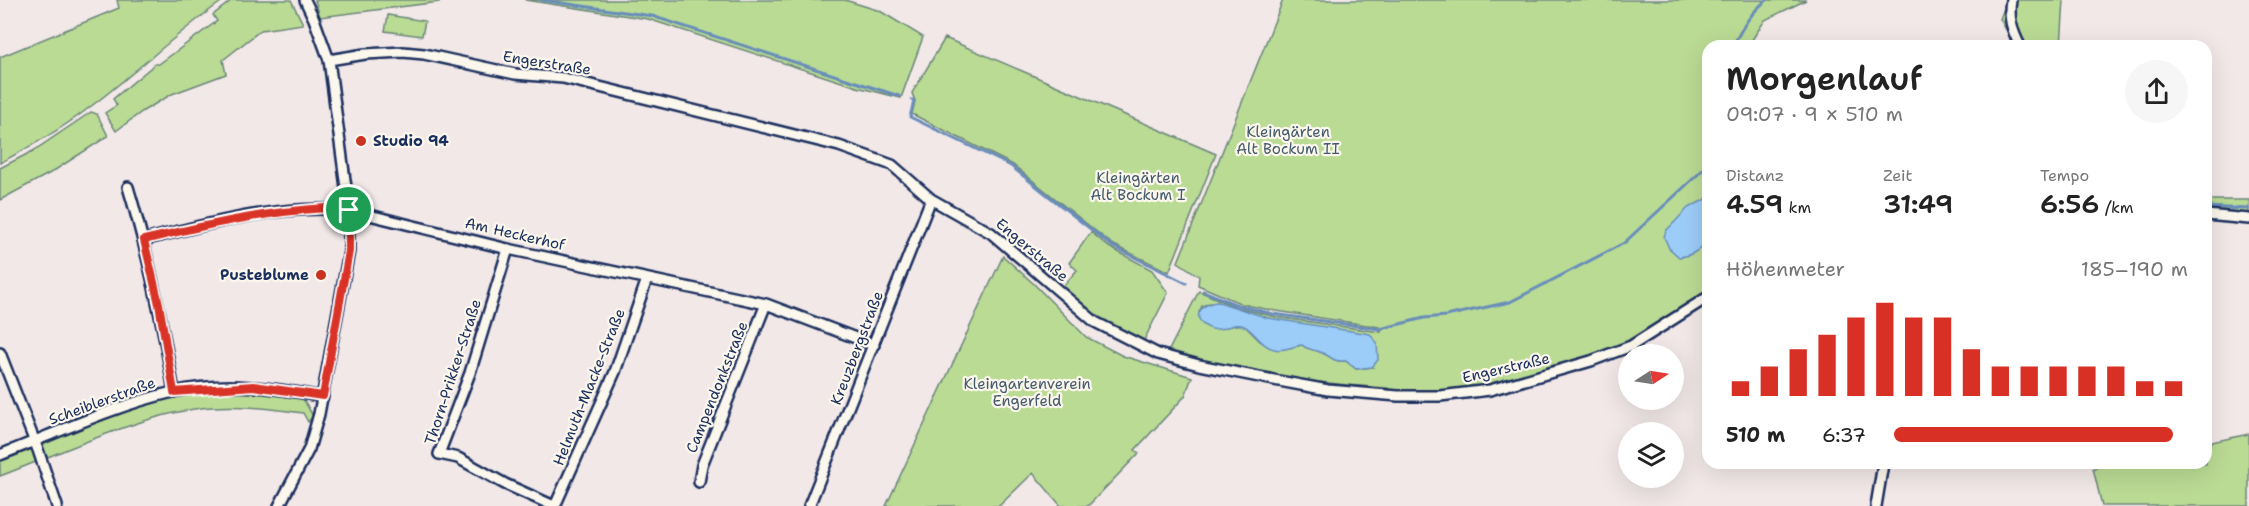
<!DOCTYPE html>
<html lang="de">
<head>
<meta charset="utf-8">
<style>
  body { margin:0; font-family:"Shantell Sans",sans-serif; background:#f6f6f6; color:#222; height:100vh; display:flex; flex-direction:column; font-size:22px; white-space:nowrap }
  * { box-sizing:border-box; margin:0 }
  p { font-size:20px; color:#767676 }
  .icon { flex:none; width:33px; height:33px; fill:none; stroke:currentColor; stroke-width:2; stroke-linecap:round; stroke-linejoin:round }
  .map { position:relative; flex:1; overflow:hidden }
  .drawer { position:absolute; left:1702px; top:40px; width:510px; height:429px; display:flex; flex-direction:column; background:#fff; border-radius:18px; box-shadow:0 6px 24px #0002 }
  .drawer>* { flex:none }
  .needle { width:39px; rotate:78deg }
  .buttons { position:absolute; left:1618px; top:344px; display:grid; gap:12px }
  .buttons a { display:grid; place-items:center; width:66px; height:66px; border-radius:50%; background:#fff; box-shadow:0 6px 24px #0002; font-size:30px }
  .pin { position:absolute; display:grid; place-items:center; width:51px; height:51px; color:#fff; margin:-26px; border:3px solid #fff; border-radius:50%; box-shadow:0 2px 6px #0007 }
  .round { display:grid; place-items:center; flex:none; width:63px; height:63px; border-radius:32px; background:#f6f6f6 }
  .head { display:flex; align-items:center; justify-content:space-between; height:102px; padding:0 24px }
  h1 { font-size:33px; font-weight:600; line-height:45px }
  .figures { display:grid; grid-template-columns:repeat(3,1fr); gap:9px; height:102px; padding:6px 24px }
  .figures div { display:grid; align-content:center }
  .figures b { font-size:26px; font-weight:600 }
  .figures small { font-size:16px; font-weight:400 }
  .figures p { font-size:16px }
  .chart { height:168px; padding:12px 24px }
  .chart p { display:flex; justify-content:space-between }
  .chart svg { width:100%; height:108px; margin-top:6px; stroke:#d93025; stroke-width:6 }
  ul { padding:0 24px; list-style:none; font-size:20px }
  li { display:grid; grid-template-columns:96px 72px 1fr; align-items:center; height:45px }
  li i { height:15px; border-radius:8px; background:#d93025 }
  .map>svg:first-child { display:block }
  .green { fill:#badb94; stroke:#6a8579; stroke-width:1.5; fill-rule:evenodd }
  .water { fill:#9cccf8; stroke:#688dba; stroke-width:1.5 }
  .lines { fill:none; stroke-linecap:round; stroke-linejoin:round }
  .stream { stroke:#688dba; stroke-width:3 }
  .minor-casing { stroke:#1b2f5e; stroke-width:14 }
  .minor { stroke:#fbf7ec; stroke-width:9 }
  .route-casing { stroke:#fff; stroke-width:12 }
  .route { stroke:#d93025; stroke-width:8 }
  .poi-dot { fill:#c8321e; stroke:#fbf7ec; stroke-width:2 }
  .labels { text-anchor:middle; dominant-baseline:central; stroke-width:4.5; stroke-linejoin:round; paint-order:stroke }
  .street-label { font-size:15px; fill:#1b2f5e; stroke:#fbf7ec }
  .park-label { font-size:15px; fill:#435a6c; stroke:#fbf7ec }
  .poi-label { font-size:15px; font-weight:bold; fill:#1b2f5e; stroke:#fbf7ec; text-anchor:start }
</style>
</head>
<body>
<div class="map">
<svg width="2249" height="506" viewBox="0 0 2249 506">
  <rect width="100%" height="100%" fill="#f2e8e8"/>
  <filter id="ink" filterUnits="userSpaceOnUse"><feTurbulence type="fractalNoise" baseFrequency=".0167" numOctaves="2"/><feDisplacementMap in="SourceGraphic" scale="12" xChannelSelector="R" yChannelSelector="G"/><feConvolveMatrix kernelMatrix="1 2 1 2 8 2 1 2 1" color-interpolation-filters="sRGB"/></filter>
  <g filter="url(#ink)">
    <path class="green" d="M 117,0 L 224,0 C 177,32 136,73 90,107 C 62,129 31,146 0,163 L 0,57 L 119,8 Z
      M 232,0 L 291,0 L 303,24 L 261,30 L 223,60 L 226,74 L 172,94 L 143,111 L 116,131 L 105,113 L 117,105 L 113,99 L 155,64 L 159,64 L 217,21 L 213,15 Z
      M 315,0 L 440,0 L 439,2 L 320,17 Z
      M 525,0 L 845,0 L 880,11 L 923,37 L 901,98 L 857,87 L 648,19 Z
      M 1283,0 L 1806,0 L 1765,20 L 1748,46 L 1708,46 L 1708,292 L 1639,337 L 1589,359 L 1483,388 L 1442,393 L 1392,393 L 1388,388 C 1313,383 1239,374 1168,352 L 1199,291 L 1236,307 L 1276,317 L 1381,332 L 1379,327 L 1270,310 L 1242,304 L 1198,285 L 1199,276 L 1178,262 ZM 1209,303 L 1268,318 L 1372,367 L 1356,369 L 1346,361 C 1331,362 1332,356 1320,352 C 1312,349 1308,350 1302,345 L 1283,349 L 1260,341 L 1245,326 L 1239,325 L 1231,326 L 1199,312 L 1202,306 Z
      M 2007,0 L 2064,0 L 2061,46 L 2015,46 L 2000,19 Z
      M 388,15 L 425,21 L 422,36 L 385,31 Z
      M 945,38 L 1216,154 L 1169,272 L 1112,244 L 1013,165 L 912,114 L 915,101 L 912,93 Z
      M 91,112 L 97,114 L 108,136 L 52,172 L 0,200 L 0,168 L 33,151 Z
      M 2206,200 L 2249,200 L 2249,223 L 2207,220 Z
      M 1091,232 L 1109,247 L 1152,270 L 1168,293 L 1143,342 L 1097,318 L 1061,289 L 1077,270 L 1069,263 Z
      M 1003,256 L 1034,284 L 1086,337 L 1123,356 L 1192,377 L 1185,396 L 1135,450 L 1139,453 L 1088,506 L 1061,506 L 1033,473 L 999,506 L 886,506 Z
      M 248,389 L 302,397 L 313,416 L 308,422 L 303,413 C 274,409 243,405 212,407 C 145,412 64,452 0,476 L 0,459 L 128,409 L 182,393 Z
      M 2249,434 L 2249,506 L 2102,506 L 2093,468 L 2115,464 L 2206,464 L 2207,443 Z"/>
    <path class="water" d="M 1708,198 L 1708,241 C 1699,250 1692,256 1679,257 L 1669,248 L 1664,237 L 1666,231 L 1688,208 Z
      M 1219,302 L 1268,318 L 1370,334 L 1377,343 L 1378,360 L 1372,367 L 1356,369 L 1346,361 C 1331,362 1332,356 1320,352 C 1312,349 1308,350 1302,345 C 1293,346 1283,352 1274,349 C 1261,346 1255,332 1244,326 C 1234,321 1223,332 1212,329 C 1190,322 1197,303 1219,302 Z"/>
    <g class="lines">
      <path class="stream" d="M 541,0 L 652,16 L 899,96
        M 1733,46 C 1742,28 1751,12 1767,0
        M 912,100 L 914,101 L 910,117 L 1011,166 L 1112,246 L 1186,283
        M 2206,207 L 2249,209
        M 1203,291 L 1237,305 L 1273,314 L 1380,329 L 1424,318 L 1446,316 L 1510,302 L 1624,243 L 1708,165"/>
      <g class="minor-casing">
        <path id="minor" d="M 2011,0 C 2008,18 2012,30 2020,46
          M 329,60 L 365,54 L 403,52 L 424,54 L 515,74 L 563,78 L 839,146 L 892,165 L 931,199 L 991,233 L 1095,322 L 1158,354 L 1199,365 L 1279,381 L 1328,390 L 1398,396 L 1440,396 L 1490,390 L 1591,361 L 1631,346 L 1708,297
          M 128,187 C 149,256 162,320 174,392
          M 2206,215 L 2249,219
          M 144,240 C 211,223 279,204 349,210 L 508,249 L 766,304 L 874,345
          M 508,249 L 470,373 L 439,454 L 458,458 L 505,484 L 554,506
          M 0,353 L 38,450 L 57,506
          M 0,455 C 57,433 113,406 173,392 C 223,381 273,387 323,397
          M 699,482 L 702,465 L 766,304
          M 279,506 L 309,449 L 319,414 L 349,251 L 349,210 L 329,60 L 314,19 L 305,0
          M 555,506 L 615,372 L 647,279
          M 809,506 L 931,199
          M 1876,506 L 1883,464"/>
      </g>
      <use href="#minor" class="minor"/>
    </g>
  </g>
  <g class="lines" filter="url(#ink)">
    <g class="route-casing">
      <path id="route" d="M 326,208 L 349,210 L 349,251 L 323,396 L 253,386 L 174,392 L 159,304 L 144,240 C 206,225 263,212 326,208 Z"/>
    </g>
    <use href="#route" class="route"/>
  </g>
  <g class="poi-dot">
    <circle cx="361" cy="141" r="6"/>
    <circle cx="321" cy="275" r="6"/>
  </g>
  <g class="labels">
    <g class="street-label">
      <text transform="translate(547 63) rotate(9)">Engerstraße</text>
      <text transform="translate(515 234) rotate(13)">Am Heckerhof</text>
      <text transform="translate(1032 250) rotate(40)">Engerstraße</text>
      <text transform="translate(857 348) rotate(-69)">Kreuzbergstraße</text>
      <text transform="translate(1506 368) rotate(-13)">Engerstraße</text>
      <text transform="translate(453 372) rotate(-72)">Thorn-Prikker-Straße</text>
      <text transform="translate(589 387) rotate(-68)">Helmuth-Macke-Straße</text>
      <text transform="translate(717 387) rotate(-68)">Campendonkstraße</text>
      <text transform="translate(102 401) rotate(-20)">Scheiblerstraße</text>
    </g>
    <g class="park-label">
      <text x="1288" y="132">Kleingärten<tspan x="1288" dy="17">Alt Bockum II</tspan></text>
      <text x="1138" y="178">Kleingärten<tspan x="1138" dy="17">Alt Bockum I</tspan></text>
      <text x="1027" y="384">Kleingartenverein<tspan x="1027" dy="17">Engerfeld</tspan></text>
    </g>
    <g class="poi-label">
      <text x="373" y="141">Studio 94</text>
      <text x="309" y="275" text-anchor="end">Pusteblume</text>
    </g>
  </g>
</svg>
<div class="buttons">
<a><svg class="needle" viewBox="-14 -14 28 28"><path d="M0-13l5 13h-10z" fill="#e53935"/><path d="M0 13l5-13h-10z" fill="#767676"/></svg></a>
<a><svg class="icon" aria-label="layers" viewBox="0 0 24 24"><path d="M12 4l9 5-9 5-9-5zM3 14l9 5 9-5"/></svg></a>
</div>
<div class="pin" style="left:349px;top:210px;background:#1e9e55"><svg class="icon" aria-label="arrive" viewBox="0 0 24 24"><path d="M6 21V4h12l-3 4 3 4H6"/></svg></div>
<section class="drawer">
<div class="head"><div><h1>Morgenlauf</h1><p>09:07 · 9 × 510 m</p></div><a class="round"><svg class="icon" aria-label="share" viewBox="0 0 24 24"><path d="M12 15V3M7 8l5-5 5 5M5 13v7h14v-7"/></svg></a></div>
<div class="figures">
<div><p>Distanz</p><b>4.59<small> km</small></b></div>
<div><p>Zeit</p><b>31:49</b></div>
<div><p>Tempo</p><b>6:56<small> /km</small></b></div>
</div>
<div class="chart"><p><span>Höhenmeter</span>185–190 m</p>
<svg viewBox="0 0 160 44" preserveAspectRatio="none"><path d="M5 44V38M15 44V32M25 44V25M35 44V19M45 44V12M55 44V6M65 44V12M75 44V12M85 44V25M95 44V32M105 44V32M115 44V32M125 44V32M135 44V32M145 44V38M155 44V38"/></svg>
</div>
<ul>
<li><b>510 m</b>6:37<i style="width:95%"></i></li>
</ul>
</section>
</div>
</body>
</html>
